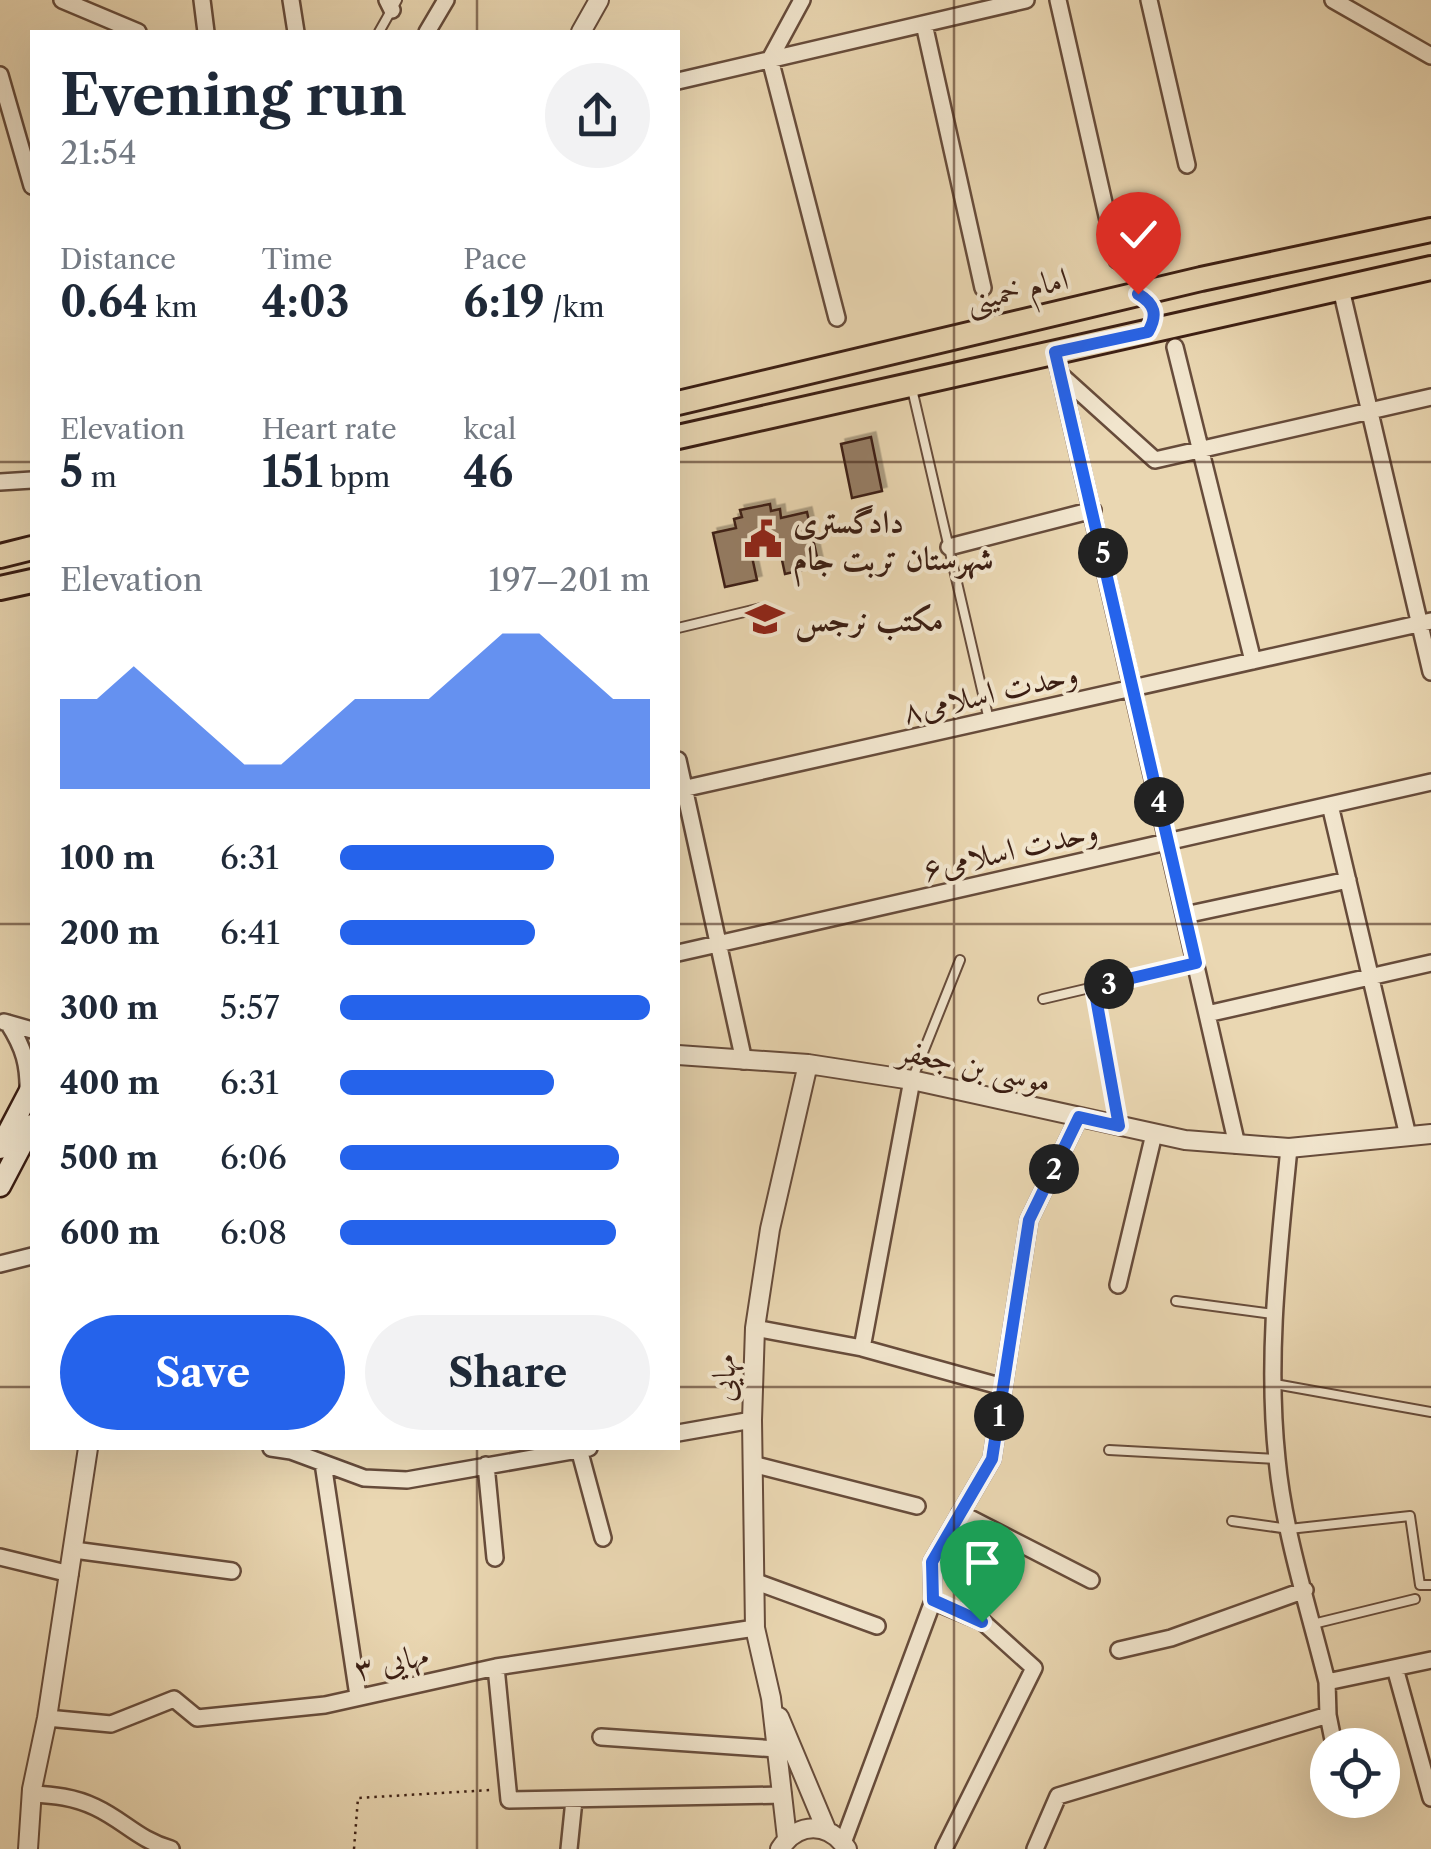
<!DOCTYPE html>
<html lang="en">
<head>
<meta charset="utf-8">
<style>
  body { margin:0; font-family:"Libre Caslon Text",Amiri,serif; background:#f2f2f3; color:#1f2937; height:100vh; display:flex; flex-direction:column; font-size:38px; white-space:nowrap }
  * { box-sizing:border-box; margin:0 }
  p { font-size:32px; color:#747a83 }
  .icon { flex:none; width:55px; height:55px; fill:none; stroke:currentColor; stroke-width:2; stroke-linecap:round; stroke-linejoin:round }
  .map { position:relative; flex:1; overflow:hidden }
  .side { position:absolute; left:30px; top:30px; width:650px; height:1420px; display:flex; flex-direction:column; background:#fff; border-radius:0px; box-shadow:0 10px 40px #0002 }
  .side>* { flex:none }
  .fabs { position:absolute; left:1310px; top:1728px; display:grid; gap:20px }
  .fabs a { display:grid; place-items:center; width:90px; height:90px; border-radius:50%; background:#fff; box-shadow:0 10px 40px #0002; font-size:50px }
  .pin { position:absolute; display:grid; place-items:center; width:85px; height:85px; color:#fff; margin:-102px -42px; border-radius:50% 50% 50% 0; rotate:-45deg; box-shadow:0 0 10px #0007 }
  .pin .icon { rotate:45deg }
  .km { position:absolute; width:50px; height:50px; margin:-25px; border-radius:50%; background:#222; color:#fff; font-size:28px; line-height:50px; text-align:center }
  .round { display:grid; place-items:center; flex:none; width:105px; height:105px; border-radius:52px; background:#f2f2f3 }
  .head { display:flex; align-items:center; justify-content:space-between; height:170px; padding:0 30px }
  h1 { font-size:55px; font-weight:700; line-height:75px }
  .figures { display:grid; grid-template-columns:repeat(3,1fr); gap:15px; height:170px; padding:10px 30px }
  .figures div { display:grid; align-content:center }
  .figures b { font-size:42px; font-weight:700 }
  .figures small { font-size:28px; font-weight:400 }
  .figures p { font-size:28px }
  .chart { height:280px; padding:20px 30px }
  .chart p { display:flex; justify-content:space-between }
  .chart svg { width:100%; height:180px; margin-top:10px; fill:#2563eb; opacity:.7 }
  .primary-button { display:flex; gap:20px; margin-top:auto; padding:20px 30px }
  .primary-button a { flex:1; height:115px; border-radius:60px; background:#2563eb; color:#fff; font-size:40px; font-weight:700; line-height:115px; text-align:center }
  .primary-button a+a { background:#f2f2f3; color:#1f2937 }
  ul { padding:0 30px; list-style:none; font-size:32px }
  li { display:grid; grid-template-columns:160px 120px 1fr; align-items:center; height:75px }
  li i { height:25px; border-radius:12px; background:#2563eb }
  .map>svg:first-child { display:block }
  .building { fill:#967e66; stroke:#3b1e13; stroke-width:2.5; filter:url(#shadow) }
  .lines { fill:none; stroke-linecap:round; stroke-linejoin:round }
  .service-casing { stroke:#674c3b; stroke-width:12 }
  .minor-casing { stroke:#674c3b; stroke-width:20 }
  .tertiary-casing { stroke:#674c3b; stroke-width:22 }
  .secondary-casing { stroke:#3b1e13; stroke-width:25 }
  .primary-casing { stroke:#3b1e13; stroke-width:28 }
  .path { stroke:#3b1e13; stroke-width:2.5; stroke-dasharray:2.5 5; stroke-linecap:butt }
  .service { stroke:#f1e5cd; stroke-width:8 }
  .minor { stroke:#f1e5cd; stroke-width:15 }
  .tertiary { stroke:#f1e5cd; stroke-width:18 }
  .secondary { stroke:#f1e5cd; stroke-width:20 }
  .primary { stroke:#ead7b2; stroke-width:22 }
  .route-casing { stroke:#fff; stroke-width:20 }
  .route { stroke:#2563eb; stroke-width:12 }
  .grid { fill:none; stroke:#3b1e13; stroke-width:2.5; stroke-opacity:0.55 }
  .labels { text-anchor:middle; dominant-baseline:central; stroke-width:8; stroke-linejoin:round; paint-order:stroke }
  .street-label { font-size:32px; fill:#3b1e13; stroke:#f1e5cd }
  .poi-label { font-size:32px; font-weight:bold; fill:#3b1e13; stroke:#f1e5cd; text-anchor:start }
</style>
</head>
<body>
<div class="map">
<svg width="1431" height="1849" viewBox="0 0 1431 1849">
  <defs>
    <filter id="shadow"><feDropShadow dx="4.5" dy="-4.5" stdDeviation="0" flood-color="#0004"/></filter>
  </defs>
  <rect width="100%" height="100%" fill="#ead7b2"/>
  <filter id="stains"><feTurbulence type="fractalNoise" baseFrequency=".002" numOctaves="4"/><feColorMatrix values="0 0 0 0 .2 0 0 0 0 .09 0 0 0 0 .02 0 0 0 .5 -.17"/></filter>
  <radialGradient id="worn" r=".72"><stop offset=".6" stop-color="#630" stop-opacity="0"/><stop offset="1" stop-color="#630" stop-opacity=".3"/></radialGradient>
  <path class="building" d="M 871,437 L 882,491 L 852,498 L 841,444 Z
    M 770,504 L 771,511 L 780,509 L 781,518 L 807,512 L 819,566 L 785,574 L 779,546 L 751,552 L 757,580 L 725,587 L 713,533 L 736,528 L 734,519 L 742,517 L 740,510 Z"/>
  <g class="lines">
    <g class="service-casing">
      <path id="service" d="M 379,32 L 397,0
        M 912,389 L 989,720
        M 678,628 L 761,608
        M 1094,987 L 1119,1125
        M 1043,999 L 1196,963
        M 912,1080 L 960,960
        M 1176,1301 L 1273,1314
        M 1275,1384 L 1431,1412
        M 1109,1450 L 1276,1459
        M 1232,1521 L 1289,1529 L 1410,1516 L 1420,1585 L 1431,1585
        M 1313,1624 L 1415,1599"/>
    </g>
    <g class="minor-casing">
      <path id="minor" d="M 62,0 L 138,32
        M 202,0 L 206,32
        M 291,0 L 296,32
        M 387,0 L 392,10
        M 802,0 L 770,59 L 837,318
        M 1058,0 L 1117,260
        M 1149,0 L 1187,165
        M 1333,0 L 1431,56
        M 924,24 L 983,288
        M 427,32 L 446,0
        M 0,75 L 32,186
        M 678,81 L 1026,0
        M 1341,289 L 1431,672
        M 1175,347 L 1253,661
        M 1055,352 L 1237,1145
        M 1063,377 L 1155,460 L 1431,397
        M 0,482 L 32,480
        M 949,547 L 1093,510
        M 678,760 L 744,1061
        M 678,790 L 1431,621
        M 1330,805 L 1408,1136
        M 1185,915 L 1348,880
        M 678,953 L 1431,782
        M 1207,1014 L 1431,963
        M 4,1022 L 32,1030
        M 8,1023 C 24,1048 29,1065 28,1095
        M 1289,1148 C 1279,1251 1266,1355 1277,1459 C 1284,1534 1309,1609 1327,1682 L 1431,1660
        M 0,1264 L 32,1256
        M 1118,1285 L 1154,1134
        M 755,1328 L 862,1348 L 1003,1387
        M 862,1348 L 912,1080
        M 678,1433 L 752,1420
        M 271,1448 L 291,1451 L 364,1478 L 407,1480 L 589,1448
        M 579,1449 L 603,1538
        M 323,1463 L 358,1696
        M 752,1464 L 917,1506
        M 486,1465 L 495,1558
        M 960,1513 L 1091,1580
        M 74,1550 L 232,1571
        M 0,1557 L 70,1574
        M 754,1581 L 877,1626
        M 933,1601 L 983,1622 L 1034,1668 L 944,1849
        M 1119,1650 L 1171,1638 L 1305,1590
        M 496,1667 L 509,1800 L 783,1795
        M 1395,1668 L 1431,1798
        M 1328,1715 L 1334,1745
        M 47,1718 L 111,1724 L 174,1699 L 197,1718 L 325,1705 L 496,1667 L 755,1628
        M 601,1737 L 777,1749
        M 32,1794 C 54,1795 74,1797 95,1807 C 125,1821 137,1839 171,1849
        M 843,1843 L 933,1601 L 932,1562 L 992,1459 L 1029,1220 L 1079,1117
        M 569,1849 L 574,1800
        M 1035,1849 L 1058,1796 L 1328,1715 L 1327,1682"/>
    </g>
    <g class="tertiary-casing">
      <path id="tertiary" d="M 581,32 L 599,0
        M 678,1055 L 808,1064 L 912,1080 L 1185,1140 L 1289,1148 L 1431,1134
        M 779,1717 L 826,1829
        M 787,1838 L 771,1698 L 755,1628 L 752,1420 L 755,1328 L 770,1229 L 808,1064
        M 28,1849 L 32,1789 L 47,1718 L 88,1448
        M 780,1849 C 798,1821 829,1822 847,1849"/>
    </g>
    <g class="secondary-casing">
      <path id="secondary" d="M 0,1148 L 32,1087
        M 0,1186 L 32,1125"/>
    </g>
    <g class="primary-casing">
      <path id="primary" d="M 678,403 L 1201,279 L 1431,230
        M 678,437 L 1431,268
        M 0,556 L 32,548
        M 0,588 L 32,581"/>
    </g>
    <path class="path" d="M 354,1849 L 358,1798 L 491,1790"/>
    <use href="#service" class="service"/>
    <use href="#minor" class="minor"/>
    <use href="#tertiary" class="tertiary"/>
    <use href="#secondary" class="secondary"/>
    <use href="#primary" class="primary"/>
  </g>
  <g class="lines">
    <g class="route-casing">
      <path id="route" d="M 982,1622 L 933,1600 L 932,1562 L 992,1459 L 1029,1220 L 1079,1117 L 1119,1126 L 1094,987 L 1196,963 L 1055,352 L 1148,332 C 1158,315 1155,304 1138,294"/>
    </g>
    <use href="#route" class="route"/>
  </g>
  <path class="grid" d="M 477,0 L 477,32M 954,0 L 954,1849M 0,462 L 32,462M 678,462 L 1431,462M 0,924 L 32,924M 678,924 L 1431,924M 0,1387 L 32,1387M 678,1387 L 1431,1387M 477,1448 L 477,1849"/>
  <defs>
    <g id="civic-bare" transform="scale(3)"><path d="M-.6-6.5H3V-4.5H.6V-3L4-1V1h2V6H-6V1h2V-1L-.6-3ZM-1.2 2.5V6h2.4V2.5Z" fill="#8f2418" stroke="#f1e5cd" stroke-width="2.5" paint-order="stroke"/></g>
    <g id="school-bare" transform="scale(3)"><path d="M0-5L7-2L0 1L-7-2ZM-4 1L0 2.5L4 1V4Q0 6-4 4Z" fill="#8f2418" stroke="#f1e5cd" stroke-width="2.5" paint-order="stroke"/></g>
  </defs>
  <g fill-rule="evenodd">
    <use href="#civic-bare" x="763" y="539"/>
    <use href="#school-bare" x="765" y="619"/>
  </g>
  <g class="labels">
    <g class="street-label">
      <text transform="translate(1017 289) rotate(-13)">امام خمینی</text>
      <text transform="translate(990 692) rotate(-13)">وحدت اسلامی۸</text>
      <text transform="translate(1010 849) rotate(-13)">وحدت اسلامی۶</text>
      <text transform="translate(975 1065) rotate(12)">موسی بن جعفر</text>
      <text transform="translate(723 1378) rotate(-88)">مهایی</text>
      <text transform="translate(391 1661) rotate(-12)">مهایی ۳</text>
    </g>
    <g class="poi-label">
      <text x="793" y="521">دادگستری<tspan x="793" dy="37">شهرستان تربت جام</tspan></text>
      <text x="795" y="619">مكتب نرجس</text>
    </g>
  </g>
  <rect width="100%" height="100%" filter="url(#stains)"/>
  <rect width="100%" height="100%" fill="url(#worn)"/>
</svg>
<div class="fabs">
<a><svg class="icon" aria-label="locate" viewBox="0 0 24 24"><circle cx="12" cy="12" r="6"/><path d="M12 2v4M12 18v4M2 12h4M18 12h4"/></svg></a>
</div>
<div class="pin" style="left:982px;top:1622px;background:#1e9e55"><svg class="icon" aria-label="arrive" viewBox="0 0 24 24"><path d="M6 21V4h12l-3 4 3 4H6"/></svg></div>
<div class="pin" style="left:1138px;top:294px;background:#d93025"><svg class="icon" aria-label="check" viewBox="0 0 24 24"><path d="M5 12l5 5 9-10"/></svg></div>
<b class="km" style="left:999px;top:1416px">1</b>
<b class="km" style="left:1054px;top:1169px">2</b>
<b class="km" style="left:1109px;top:984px">3</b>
<b class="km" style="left:1159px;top:802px">4</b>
<b class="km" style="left:1103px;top:553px">5</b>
<section class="side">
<div class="head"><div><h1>Evening run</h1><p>21:54</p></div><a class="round"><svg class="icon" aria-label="share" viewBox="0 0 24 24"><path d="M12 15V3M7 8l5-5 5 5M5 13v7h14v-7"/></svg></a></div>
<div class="figures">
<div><p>Distance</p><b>0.64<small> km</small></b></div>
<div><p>Time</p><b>4:03</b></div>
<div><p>Pace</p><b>6:19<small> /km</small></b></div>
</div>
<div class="figures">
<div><p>Elevation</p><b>5<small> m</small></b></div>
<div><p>Heart rate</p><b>151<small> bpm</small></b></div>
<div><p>kcal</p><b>46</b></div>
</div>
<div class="chart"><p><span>Elevation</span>197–201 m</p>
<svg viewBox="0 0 160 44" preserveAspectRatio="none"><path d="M0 44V22L10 22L20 14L30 22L40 30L50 38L60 38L70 30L80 22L90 22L100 22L110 14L120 6L130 6L140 14L150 22L160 22V44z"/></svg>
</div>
<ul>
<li><b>100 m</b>6:31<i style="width:69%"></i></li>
<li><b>200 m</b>6:41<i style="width:63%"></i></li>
<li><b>300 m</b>5:57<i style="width:100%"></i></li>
<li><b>400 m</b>6:31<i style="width:69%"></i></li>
<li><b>500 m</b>6:06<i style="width:90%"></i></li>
<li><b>600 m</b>6:08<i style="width:89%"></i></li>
</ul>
<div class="primary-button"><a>Save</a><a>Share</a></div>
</section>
</div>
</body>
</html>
